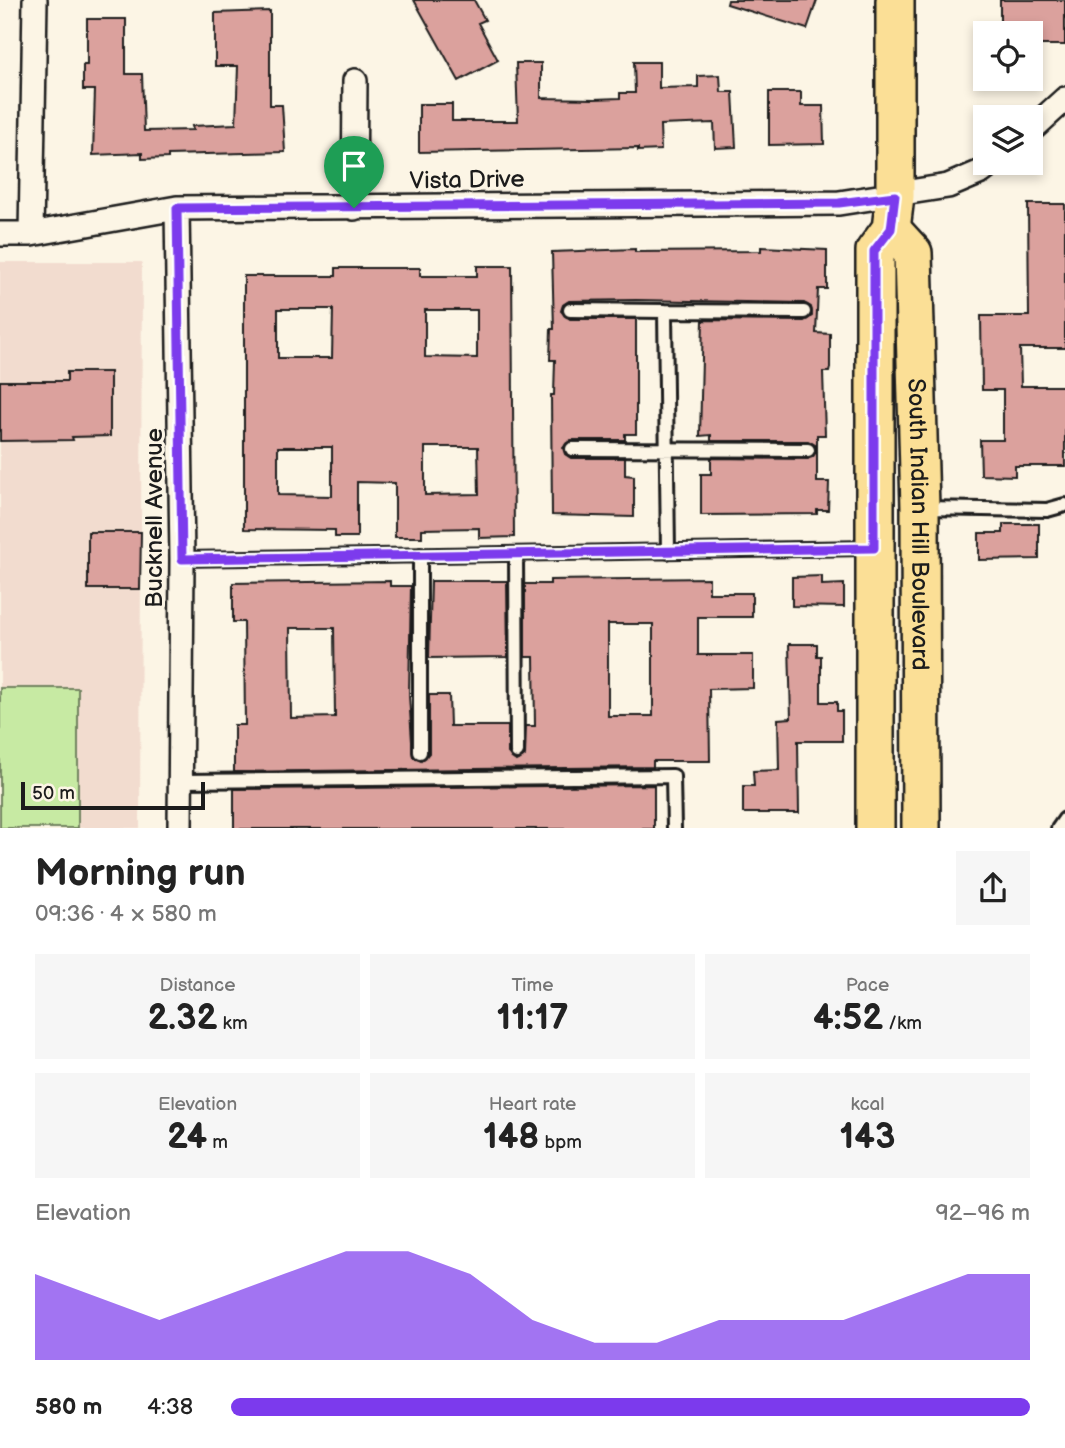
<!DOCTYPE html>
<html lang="en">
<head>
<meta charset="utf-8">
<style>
  body { margin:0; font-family:"Balsamiq Sans",sans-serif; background:#f6f6f6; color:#222; height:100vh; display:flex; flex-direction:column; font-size:26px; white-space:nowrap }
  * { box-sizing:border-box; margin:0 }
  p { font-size:23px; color:#767676 }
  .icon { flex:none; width:38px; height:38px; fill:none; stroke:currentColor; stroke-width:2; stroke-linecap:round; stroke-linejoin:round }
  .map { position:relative; height:828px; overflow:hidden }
  .drawer { display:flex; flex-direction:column; background:#fff; flex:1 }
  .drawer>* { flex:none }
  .buttons { position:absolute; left:973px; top:21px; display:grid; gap:14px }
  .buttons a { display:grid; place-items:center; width:70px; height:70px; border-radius:0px; background:#fff; box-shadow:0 4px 10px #0003; font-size:35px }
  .scale { position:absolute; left:21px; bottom:18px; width:184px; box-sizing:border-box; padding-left:7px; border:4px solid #1c1c1c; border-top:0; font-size:19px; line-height:24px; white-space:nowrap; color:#1c1c1c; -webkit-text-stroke:5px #fcf5e5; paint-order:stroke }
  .pin { position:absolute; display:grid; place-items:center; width:60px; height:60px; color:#fff; margin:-72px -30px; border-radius:50% 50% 50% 0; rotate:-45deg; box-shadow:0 0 7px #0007 }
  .pin .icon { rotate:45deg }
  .round { display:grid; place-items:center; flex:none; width:74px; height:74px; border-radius:0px; background:#f6f6f6 }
  .summary { display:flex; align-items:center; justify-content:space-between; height:119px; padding:0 35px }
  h1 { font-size:38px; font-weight:700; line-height:52px }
  .stats { display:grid; grid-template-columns:repeat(3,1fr); gap:10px; height:119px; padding:7px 35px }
  .stats div { display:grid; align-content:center; border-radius:0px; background:#f6f6f6; text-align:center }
  .stats b { font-size:35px; font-weight:700 }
  .stats small { font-size:19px; font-weight:400 }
  .stats p { font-size:19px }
  .chart { height:196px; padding:14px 35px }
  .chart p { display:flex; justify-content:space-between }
  .chart svg { width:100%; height:126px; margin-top:7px; fill:#7c3aed; opacity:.7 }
  ul { padding:0 35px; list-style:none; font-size:23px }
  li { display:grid; grid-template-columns:112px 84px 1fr; align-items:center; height:52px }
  li i { height:18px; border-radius:9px; background:#7c3aed }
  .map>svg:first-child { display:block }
  .built { fill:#f2dccf }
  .green { fill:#c7eaa3; stroke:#728360; stroke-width:2 }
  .building { fill:#dba19d; stroke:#1c1c1c; stroke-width:2; fill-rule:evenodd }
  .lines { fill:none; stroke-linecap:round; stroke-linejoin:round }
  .lane-casing { stroke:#1c1c1c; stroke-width:18 }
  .street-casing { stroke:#1c1c1c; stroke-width:28 }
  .primary-casing { stroke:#1c1c1c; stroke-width:42 }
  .lane { stroke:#fcf5e5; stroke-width:12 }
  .street { stroke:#fcf5e5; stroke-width:23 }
  .primary { stroke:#fbdf96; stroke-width:37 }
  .route-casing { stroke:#fff; stroke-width:14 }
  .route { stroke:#7c3aed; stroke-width:9 }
  .labels { text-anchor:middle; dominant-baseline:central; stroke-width:6; stroke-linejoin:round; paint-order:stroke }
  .street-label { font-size:24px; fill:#1c1c1c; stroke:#fcf5e5 }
</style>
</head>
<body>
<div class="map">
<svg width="1065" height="829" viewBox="0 0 1065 829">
  <rect width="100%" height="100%" fill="#fcf5e5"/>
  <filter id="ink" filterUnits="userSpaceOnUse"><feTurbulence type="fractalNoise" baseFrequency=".0143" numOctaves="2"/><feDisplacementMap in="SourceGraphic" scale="14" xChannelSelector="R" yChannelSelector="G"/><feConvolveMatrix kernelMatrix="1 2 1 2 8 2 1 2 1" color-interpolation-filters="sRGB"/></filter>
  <g filter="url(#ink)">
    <path class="built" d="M 0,262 L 142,262 L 140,828 L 78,828 L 78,688 L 0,688 Z"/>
    <path class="green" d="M 0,688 L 78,688 L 78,828 L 0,828 Z"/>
    <path class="building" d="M 414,0 L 474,0 L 485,20 L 478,23 L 498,60 L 459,81 Z
      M 728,0 L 817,0 L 807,29 L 727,4 Z
      M 1000,0 L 1065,0 L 1065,45 L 1031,45 L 1031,33 L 1000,33 Z
      M 270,11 L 270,105 L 282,105 L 285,152 L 168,155 L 168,158 L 142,159 L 142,153 L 93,155 L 95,90 L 83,90 L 83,65 L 87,65 L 87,19 L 126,19 L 126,74 L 142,74 L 144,131 L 193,130 L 192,126 L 236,124 L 238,66 L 215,66 L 215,13 Z
      M 634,62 L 659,62 L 659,88 L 698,87 L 698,76 L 720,75 L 721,92 L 733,92 L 736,147 L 715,148 L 714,123 L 660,125 L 661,150 L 638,151 L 638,148 L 419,152 L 419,104 L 452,104 L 452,121 L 518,121 L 516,63 L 541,63 L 541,98 L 594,99 L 620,98 L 620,93 L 635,93 Z
      M 769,92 L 801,92 L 801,106 L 823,106 L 824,144 L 769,145 Z
      M 1028,204 L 1065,204 L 1065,348 L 1020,348 L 1021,386 L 1065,386 L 1065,466 L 1015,466 L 1015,476 L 981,475 L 980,440 L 1003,440 L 1003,390 L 982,390 L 981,316 L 1029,316 Z
      M 761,247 L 827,250 L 827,289 L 818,289 L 816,333 L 830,334 L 830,368 L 829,372 L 823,372 L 825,435 L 817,435 L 817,482 L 829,482 L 828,510 L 817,510 L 817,514 L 701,515 L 701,474 L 711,474 L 711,458 L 808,459 L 817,451 L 815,445 L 808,441 L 711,441 L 711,435 L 700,436 L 703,320 L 804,321 L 812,316 L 811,307 L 804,303 L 636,300 L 569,301 L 563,305 L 561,311 L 570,319 L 636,319 L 636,434 L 625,434 L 625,440 L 571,440 L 563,448 L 565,454 L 571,458 L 625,458 L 625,475 L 634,476 L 634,517 L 552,515 L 551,395 L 554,395 L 555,360 L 550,360 L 551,329 L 554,329 L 552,252 L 635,249 L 635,252 L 761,251 Z
      M 477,266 L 512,266 L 514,537 L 479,538 L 479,528 L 422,529 L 422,537 L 395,537 L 395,483 L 357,482 L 357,537 L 335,537 L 335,530 L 244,529 L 244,276 L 336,276 L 336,268 L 420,268 L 420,276 L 477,276 ZM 278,309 L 333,309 L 332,358 L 278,358 ZM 425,310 L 477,310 L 477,358 L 425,357 ZM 278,447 L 332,447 L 332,496 L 278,495 ZM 425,447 L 478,447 L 479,494 L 425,495 Z
      M 67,372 L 110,372 L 110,436 L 72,437 L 73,440 L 0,441 L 0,381 L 67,381 Z
      M 1003,524 L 1039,524 L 1039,559 L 979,560 L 979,533 L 1003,533 Z
      M 88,532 L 141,532 L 140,589 L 88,589 Z
      M 822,576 L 822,585 L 844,584 L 844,607 L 792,606 L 792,577 Z
      M 709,578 L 709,593 L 752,593 L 752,617 L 698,617 L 698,655 L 753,655 L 753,688 L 709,689 L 710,761 L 653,761 L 653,767 L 234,772 L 234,725 L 245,725 L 244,622 L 233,622 L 233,583 L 390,581 L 390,586 L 411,586 L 409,695 L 413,757 L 421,761 L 429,753 L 429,695 L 449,695 L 450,726 L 508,726 L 508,753 L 516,761 L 525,756 L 526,726 L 535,726 L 534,657 L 525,657 L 525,584 L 550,584 L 550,580 ZM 608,624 L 653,624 L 653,716 L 608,716 ZM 290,628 L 334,628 L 335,717 L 291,718 Z
      M 431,581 L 507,581 L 508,657 L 429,658 Z
      M 789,644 L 817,644 L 817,656 L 821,656 L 821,702 L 837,702 L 837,711 L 842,711 L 842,741 L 798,741 L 799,813 L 743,813 L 743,786 L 754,786 L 753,771 L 779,770 L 778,719 L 791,718 Z
      M 654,785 L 654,829 L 234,829 L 234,789 Z"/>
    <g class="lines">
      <g class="lane-casing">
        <path id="lane" d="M 570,310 L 665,311
          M 572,449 L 808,450
          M 924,508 L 1047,510 L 1065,505
          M 668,552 L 665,311 L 804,312
          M 516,554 L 517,752
          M 420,555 L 420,752
          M 182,559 L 871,548
          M 181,781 L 673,776 L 674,829
          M 1058,829 L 1065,819"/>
      </g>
      <g class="street-casing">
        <path id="street" d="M 1031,130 L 1065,99
          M 177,208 L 182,559 L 180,829
          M 354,208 L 355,81
          M 0,234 L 31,234 L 177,208 L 839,203 L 948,186 L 981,172 L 993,163
          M 31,234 L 35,0"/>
      </g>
      <g class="primary-casing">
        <g id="primary">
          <path id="s1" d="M 891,229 L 913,253 L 920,508 L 921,829"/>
          <path d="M 875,829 L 875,251 L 891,229 L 895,196 L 895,0"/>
        </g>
      </g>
      <use href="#lane" class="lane"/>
      <use href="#street" class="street"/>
      <use href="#primary" class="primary"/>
    </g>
  </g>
  <g class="lines" filter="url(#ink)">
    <g class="route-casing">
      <path id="route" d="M 895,196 L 891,229 L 874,251 L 874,548 L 182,559 L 177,208 L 839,203 Z"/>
    </g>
    <use href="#route" class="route"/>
  </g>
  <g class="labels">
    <g class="street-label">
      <text transform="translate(467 180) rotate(-1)">Vista Drive</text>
      <text transform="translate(154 518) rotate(-90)">Bucknell Avenue</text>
      <text stroke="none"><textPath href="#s1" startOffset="304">South Indian Hill Boulevard</textPath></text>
    </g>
  </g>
</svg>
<div class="buttons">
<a><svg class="icon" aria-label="locate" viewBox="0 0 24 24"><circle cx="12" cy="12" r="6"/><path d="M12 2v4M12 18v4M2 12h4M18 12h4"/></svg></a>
<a><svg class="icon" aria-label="layers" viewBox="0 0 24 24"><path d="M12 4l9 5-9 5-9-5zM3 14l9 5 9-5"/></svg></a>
</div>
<div class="scale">50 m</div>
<div class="pin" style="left:354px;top:208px;background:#1e9e55"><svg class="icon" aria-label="arrive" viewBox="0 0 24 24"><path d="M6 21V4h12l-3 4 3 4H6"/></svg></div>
</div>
<section class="drawer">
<div class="summary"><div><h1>Morning run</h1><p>09:36 · 4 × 580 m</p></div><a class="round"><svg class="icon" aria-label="share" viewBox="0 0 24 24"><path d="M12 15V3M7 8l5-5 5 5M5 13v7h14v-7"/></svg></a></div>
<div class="stats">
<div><p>Distance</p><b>2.32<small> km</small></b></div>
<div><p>Time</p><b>11:17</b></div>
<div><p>Pace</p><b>4:52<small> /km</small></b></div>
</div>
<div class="stats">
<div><p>Elevation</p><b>24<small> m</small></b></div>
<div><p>Heart rate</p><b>148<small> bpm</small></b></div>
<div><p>kcal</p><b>143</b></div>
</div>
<div class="chart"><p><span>Elevation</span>92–96 m</p>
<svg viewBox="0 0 160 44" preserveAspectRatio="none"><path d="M0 44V14L10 22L20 30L30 22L40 14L50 6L60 6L70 14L80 30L90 38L100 38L110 30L120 30L130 30L140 22L150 14L160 14V44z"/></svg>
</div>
<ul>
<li><b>580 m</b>4:38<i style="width:100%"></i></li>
</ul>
</section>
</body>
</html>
